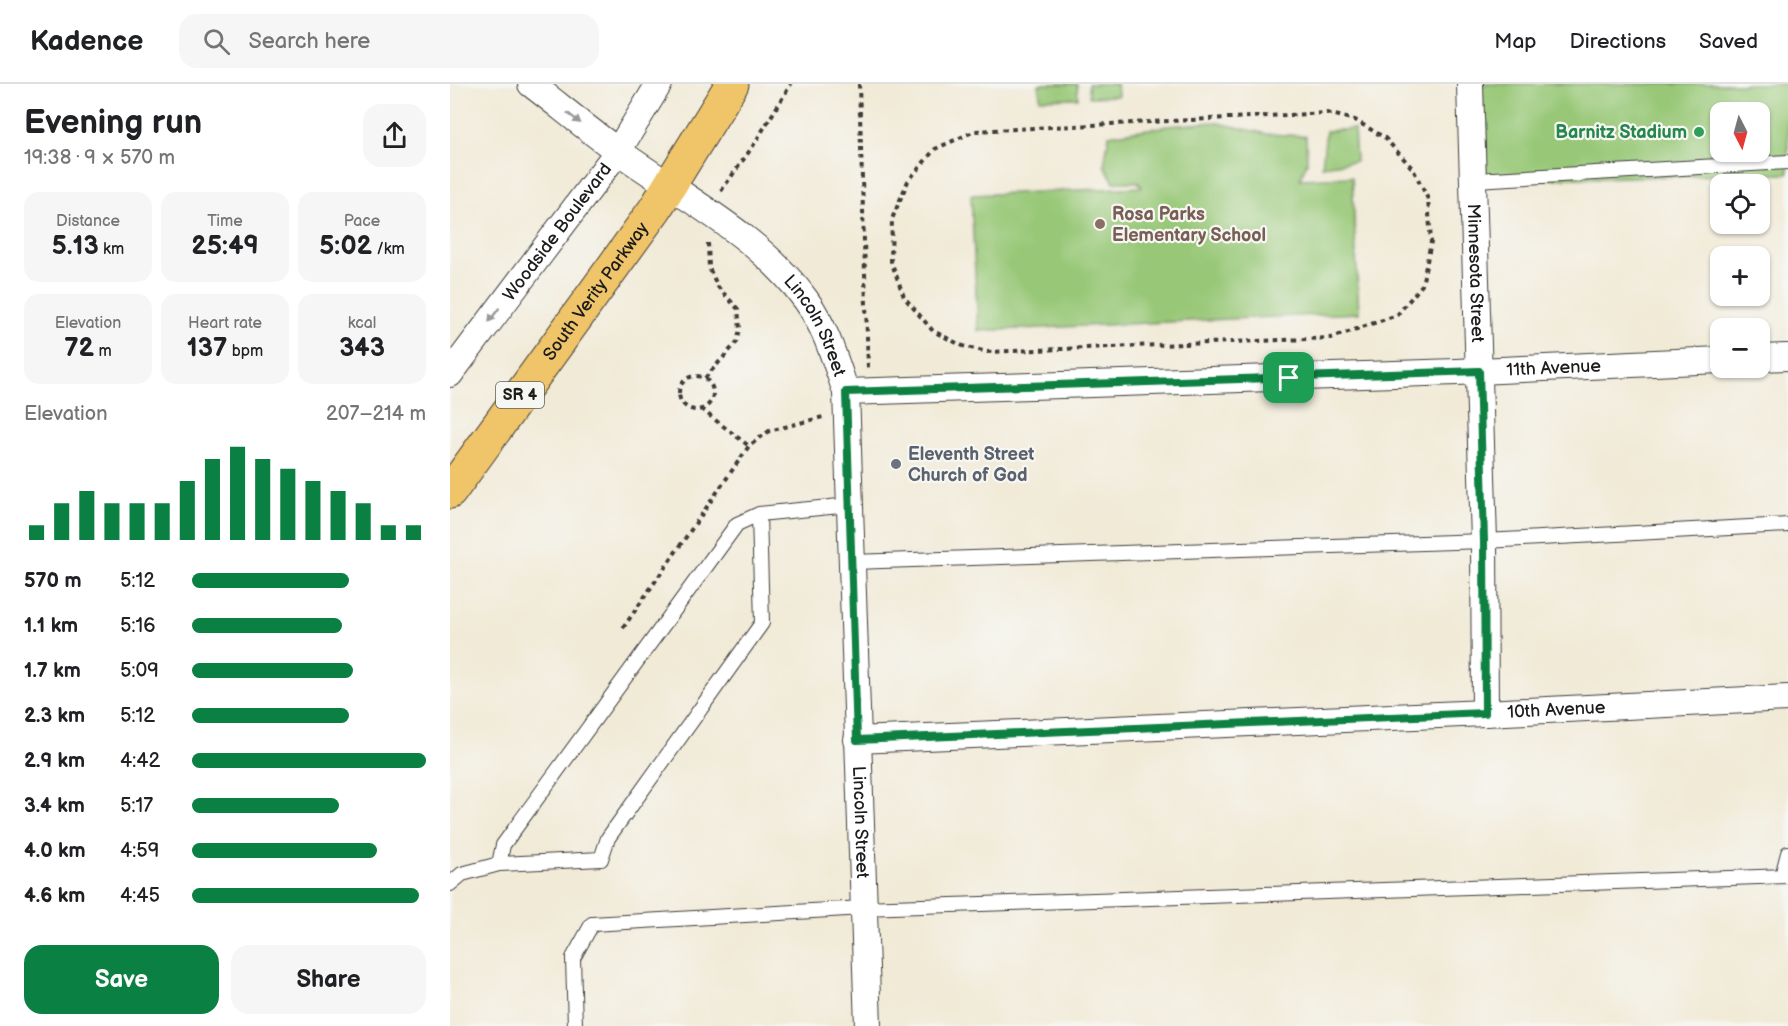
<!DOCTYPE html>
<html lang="en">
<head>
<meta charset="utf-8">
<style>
  body { margin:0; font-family:"Balsamiq Sans",sans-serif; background:#f6f6f6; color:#202124; height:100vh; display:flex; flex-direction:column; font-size:22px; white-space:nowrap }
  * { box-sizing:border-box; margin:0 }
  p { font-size:20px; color:#757577 }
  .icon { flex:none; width:33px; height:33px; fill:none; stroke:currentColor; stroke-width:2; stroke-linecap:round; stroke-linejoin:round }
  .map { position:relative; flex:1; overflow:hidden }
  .drawer { display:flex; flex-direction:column; background:#fff; width:450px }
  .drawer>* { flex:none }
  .needle { width:39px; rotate:174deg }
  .controls { position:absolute; left:1260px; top:18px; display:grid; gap:12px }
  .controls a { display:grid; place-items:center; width:60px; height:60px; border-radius:12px; background:#fff; box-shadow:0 2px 4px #0004; font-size:30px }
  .pin { position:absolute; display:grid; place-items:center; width:51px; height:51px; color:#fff; margin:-26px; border-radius:12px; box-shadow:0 3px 9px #0006 }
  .round { display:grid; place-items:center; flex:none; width:63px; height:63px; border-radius:18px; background:#f6f6f6 }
  .summary { display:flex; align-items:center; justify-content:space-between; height:102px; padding:0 24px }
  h1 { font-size:33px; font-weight:600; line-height:45px }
  .figures { display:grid; grid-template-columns:repeat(3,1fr); gap:9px; height:102px; padding:6px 24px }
  .figures div { display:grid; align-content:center; border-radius:15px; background:#f6f6f6; text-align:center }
  .figures b { font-size:26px; font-weight:600 }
  .figures small { font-size:16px; font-weight:400 }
  .figures p { font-size:16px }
  .chart { height:168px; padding:12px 24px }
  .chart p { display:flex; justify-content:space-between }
  .chart svg { width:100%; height:108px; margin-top:6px; stroke:#0b8043; stroke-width:6 }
  .cta { display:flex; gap:12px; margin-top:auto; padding:12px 24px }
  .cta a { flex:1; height:69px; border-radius:18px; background:#0b8043; color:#fff; font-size:24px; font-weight:600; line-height:69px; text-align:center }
  .cta a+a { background:#f6f6f6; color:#202124 }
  ul { padding:0 24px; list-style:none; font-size:20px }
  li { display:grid; grid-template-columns:96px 72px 1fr; align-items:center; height:45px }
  li i { height:15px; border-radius:8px; background:#0b8043 }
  header { display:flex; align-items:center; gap:36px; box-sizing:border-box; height:84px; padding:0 30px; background:#fff; border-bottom:2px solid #e0e0e0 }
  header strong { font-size:28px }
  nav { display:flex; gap:33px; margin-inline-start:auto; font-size:21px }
  .search { width:420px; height:54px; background:#f6f6f6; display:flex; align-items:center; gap:15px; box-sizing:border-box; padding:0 21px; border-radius:18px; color:#757577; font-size:22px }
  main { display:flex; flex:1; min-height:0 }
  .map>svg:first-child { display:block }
  .green { fill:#98c877; stroke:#5a724a; stroke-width:1.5; fill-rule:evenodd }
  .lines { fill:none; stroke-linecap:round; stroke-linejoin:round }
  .lane-casing { stroke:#3c3b38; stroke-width:16 }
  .street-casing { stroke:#3c3b38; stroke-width:28 }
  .primary-casing { stroke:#3c3b38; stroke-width:35 }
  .path { stroke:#3c3b38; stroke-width:4; stroke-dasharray:4.5 4.5; stroke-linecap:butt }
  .lane { stroke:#fff; stroke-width:14 }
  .street { stroke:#fff; stroke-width:26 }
  .primary { stroke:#f0c469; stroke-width:33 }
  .oneway { fill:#999 }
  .route-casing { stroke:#fff; stroke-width:12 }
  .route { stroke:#0b8043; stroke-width:8 }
  .leisure-dot { fill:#2e9e5b; stroke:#f6f6f2; stroke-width:2 }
  .education-dot { fill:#8d6e63; stroke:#f6f6f2; stroke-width:2 }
  .worship-dot { fill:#6b7280; stroke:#f6f6f2; stroke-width:2 }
  .labels { text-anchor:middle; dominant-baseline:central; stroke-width:4.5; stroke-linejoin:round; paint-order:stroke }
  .shield { fill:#f6f6f2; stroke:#5d5d5c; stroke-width:1.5 }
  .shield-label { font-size:16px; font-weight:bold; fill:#1c1c1c }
  .leisure-label { font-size:18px; font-weight:bold; fill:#27864d; stroke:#f6f6f2; text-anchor:end }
  .education-label { font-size:18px; font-weight:bold; fill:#785e54; stroke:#f6f6f2; text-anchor:start }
  .street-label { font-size:18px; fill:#1c1c1c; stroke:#f6f6f2 }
  .worship-label { font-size:18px; font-weight:bold; fill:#5b616d; stroke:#f6f6f2; text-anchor:start }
</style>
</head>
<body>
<header>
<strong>Kadence</strong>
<div class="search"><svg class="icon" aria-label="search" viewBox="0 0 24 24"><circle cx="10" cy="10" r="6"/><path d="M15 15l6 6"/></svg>Search here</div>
<nav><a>Map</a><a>Directions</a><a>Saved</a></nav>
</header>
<main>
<section class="drawer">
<div class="summary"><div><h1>Evening run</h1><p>19:38 · 9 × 570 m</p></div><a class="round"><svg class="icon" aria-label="share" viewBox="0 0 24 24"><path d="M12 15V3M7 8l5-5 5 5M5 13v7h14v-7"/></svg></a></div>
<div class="figures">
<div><p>Distance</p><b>5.13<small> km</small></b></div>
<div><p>Time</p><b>25:49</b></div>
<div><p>Pace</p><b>5:02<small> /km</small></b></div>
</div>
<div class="figures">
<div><p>Elevation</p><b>72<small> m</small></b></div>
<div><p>Heart rate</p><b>137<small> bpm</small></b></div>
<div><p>kcal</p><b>343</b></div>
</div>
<div class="chart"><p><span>Elevation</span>207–214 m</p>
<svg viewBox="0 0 160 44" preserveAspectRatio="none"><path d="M5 44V38M15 44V29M25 44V24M35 44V29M45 44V29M55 44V29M65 44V20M75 44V11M85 44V6M95 44V11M105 44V15M115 44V20M125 44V24M135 44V29M145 44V38M155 44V38"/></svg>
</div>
<ul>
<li><b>570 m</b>5:12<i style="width:67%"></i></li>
<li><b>1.1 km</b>5:16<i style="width:64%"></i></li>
<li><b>1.7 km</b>5:09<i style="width:69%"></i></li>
<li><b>2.3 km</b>5:12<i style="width:67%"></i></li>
<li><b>2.9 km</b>4:42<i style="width:100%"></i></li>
<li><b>3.4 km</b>5:17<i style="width:63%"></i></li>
<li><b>4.0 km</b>4:59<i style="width:79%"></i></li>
<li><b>4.6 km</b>4:45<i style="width:97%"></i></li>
</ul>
<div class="cta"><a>Save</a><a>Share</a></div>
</section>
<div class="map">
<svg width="1338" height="942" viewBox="0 0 1338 942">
  <rect width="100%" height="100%" fill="#f6f6f2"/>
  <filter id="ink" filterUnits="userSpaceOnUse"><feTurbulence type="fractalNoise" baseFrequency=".0167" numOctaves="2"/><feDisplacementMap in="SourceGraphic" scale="12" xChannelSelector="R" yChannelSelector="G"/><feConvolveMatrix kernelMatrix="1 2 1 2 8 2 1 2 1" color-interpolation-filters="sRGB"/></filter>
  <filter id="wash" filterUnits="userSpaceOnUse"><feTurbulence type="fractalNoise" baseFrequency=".008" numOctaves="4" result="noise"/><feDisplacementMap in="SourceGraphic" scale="24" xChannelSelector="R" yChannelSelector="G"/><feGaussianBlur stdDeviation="1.35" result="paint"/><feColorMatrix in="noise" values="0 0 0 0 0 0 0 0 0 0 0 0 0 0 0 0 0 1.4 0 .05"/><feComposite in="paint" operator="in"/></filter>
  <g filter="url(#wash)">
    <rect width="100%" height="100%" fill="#f1ead7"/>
    <path class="green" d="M 589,0 L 627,0 L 628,14 L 590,15 Z
      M 638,0 L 667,0 L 668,12 L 639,13 Z
      M 1020,0 L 1338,0 L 1338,90 L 1025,96 ZM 1270,28 L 1310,28 L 1310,68 L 1270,68 Z
      M 764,38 L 817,50 L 856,52 L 857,78 L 850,95 L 902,93 L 909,229 L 528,247 L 521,111 L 692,103 L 688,98 L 664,98 L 654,81 L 659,51 L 718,42 Z
      M 904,45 L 906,77 L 872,82 L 876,47 Z"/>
  </g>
  <g filter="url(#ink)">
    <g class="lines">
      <g class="lane-casing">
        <path id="lane" d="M 1025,96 L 1338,78
          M 402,478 L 1034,457 L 1338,441
          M 49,780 L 53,761 L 287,440 L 309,430 L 400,421
          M 1332,792 L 1338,769
          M 0,800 L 12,790 L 49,780 L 151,775 L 158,754 L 312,539 L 309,430
          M 125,942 L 123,874 L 142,840 L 413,824 L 1338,792"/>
      </g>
      <g class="street-casing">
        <g id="street">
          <path id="s1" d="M 81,0 C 110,22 138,46 168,67 C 232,113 309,151 356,216 C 376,244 385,276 396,308 L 418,942"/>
          <path id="s2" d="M 1020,0 L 1034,457 L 1035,629"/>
          <path d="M 1310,274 L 1338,273"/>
          <path id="s3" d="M 0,290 L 168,67 L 209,0"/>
          <path id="s4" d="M 396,308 L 1007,288 L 1270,276"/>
          <path id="s5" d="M 407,656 L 1035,629 L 1338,614"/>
        </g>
      </g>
      <g class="primary-casing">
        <g id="primary">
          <path id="s6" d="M 0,408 L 205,125 L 282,0"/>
        </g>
      </g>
      <path class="path" d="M 409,0 L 418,284
        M 877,29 L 905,36 L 935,54 L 963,85 L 978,115 L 981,158 L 972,201 L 947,231 L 881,254 L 537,268 L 513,262 L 483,247 L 454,213 L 441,177 L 442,135 L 458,97 L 485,65 L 525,47 Z
        M 271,107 L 303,62 L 341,0
        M229 309a17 17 0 1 1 34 0a17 17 0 1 1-34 0Z
        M 255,294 L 287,258 L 290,245 L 288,225 L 268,203 L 259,184 L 258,159
        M 251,325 L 299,362
        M 173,544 L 299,362 L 319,347 L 373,333"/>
      <use href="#lane" class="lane"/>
      <use href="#street" class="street"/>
      <use href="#primary" class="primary"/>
    </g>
    <defs><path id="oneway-solid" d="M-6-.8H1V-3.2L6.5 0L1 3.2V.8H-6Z" transform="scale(1.5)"/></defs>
    <g class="oneway">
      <use href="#oneway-solid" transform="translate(124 34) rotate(38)"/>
      <use href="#oneway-solid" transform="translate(44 231) rotate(127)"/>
    </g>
  </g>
  <g class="lines" filter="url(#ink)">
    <g class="route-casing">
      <path id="route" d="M 1029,287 L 1034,457 L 1035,629 L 407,656 L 396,308 Z"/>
    </g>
    <use href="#route" class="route"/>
  </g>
  <circle class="leisure-dot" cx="1249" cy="48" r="6"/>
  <circle class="education-dot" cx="650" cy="140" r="6"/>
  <circle class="worship-dot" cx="446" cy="380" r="6"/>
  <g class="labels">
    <rect class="shield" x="46" y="298" width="48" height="26" rx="4.5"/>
    <g class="shield-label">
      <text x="70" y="311">SR 4</text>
    </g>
    <g class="leisure-label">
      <text x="1237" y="48">Barnitz Stadium</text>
    </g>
    <g class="education-label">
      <text x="662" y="130">Rosa Parks<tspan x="662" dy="21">Elementary School</tspan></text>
    </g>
    <g class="street-label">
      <text stroke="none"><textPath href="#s3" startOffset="178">Woodside Boulevard</textPath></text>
      <text stroke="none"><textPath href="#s2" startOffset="189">Minnesota Street</textPath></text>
      <text stroke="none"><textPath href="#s6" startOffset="248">South Verity Parkway</textPath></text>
      <text stroke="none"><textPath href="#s1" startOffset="378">Lincoln Street</textPath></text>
      <text stroke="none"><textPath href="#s4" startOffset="708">11th Avenue</textPath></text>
      <text stroke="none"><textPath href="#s5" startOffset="700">10th Avenue</textPath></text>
      <text stroke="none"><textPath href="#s1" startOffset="882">Lincoln Street</textPath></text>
    </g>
    <g class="worship-label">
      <text x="458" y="370">Eleventh Street<tspan x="458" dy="21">Church of God</tspan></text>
    </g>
  </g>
</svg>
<div class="controls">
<a><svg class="needle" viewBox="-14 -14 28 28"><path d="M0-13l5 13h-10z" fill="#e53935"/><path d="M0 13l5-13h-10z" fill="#757577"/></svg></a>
<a><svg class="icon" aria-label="locate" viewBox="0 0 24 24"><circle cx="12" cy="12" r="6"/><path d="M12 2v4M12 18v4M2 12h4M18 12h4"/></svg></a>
<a>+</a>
<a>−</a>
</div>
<div class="pin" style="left:839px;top:294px;background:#1e9e55"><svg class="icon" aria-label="arrive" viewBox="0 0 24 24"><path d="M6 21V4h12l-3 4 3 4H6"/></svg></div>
</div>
</main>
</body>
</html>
